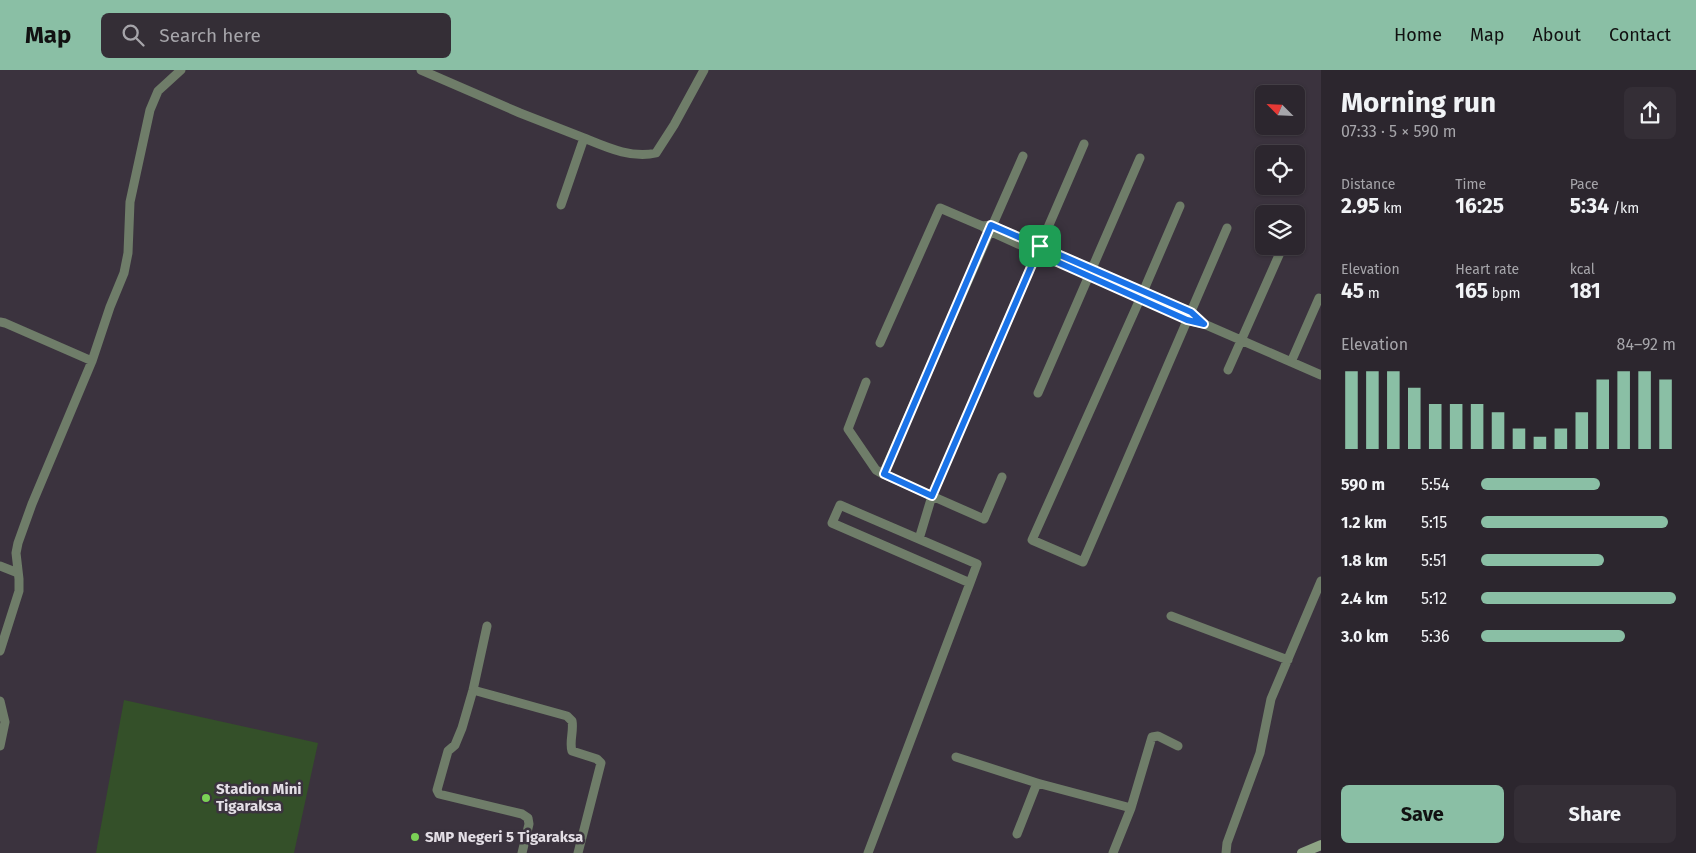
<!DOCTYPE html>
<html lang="en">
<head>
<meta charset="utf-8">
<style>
  body { margin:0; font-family:"Fira Sans",sans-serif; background:#342e36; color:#f1f3f6; height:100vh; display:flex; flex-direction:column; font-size:19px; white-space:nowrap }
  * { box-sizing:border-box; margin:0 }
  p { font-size:16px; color:#a6a5aa }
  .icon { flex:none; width:28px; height:28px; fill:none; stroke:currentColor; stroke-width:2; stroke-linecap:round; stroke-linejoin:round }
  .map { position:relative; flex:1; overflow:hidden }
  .drawer { display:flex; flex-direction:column; background:#2c262e; width:375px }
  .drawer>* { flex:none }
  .needle { width:32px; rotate:294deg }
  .buttons { position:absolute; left:1255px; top:15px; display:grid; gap:10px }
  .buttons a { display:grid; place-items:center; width:50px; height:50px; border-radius:8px; background:#2c262e; box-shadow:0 1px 4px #0004,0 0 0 1px #48434a; font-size:25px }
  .pin { position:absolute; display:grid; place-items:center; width:42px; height:42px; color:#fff; margin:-21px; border-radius:10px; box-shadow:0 2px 8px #0006 }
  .round { display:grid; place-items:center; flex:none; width:52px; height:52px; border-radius:8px; background:#342e36 }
  .summary { display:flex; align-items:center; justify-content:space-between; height:85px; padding:0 20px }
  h1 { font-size:28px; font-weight:700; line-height:38px }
  .metrics { display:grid; grid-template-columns:repeat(3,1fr); gap:8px; height:85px; padding:5px 20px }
  .metrics div { display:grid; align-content:center }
  .metrics b { font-size:21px; font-weight:700 }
  .metrics small { font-size:14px; font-weight:400 }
  .metrics p { font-size:14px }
  .chart { height:140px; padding:10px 20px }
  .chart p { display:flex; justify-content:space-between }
  .chart svg { width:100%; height:90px; margin-top:5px; stroke:#8abfa5; stroke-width:6 }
  .action { display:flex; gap:10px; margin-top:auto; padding:10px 20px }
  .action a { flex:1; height:58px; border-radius:8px; background:#8abfa5; color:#111; font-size:20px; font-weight:700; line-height:58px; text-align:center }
  .action a+a { background:#342e36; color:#f1f3f6 }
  ul { padding:0 20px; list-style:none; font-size:16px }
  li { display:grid; grid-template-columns:80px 60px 1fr; align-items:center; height:38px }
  li i { height:12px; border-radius:6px; background:#8abfa5 }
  header { display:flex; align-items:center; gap:30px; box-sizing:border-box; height:70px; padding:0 25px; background:#8abfa5; color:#111 }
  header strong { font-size:24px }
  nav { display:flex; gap:28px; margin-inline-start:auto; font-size:18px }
  .search { width:350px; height:45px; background:#342e36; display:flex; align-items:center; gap:12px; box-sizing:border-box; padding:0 18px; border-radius:8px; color:#a6a5aa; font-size:19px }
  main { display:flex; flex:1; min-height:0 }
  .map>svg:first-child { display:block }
  .pitch { fill:#345029 }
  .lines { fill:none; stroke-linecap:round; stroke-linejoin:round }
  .street { stroke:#6f7d69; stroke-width:9 }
  .secondary { stroke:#8ea585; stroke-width:10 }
  .route-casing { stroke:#fff; stroke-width:10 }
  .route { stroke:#1a73e8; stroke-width:6 }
  .poi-dot { fill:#7bd156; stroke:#3b333e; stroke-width:2 }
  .labels { text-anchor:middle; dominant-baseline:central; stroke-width:5; stroke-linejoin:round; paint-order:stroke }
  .poi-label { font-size:15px; font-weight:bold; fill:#e4dfe6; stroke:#3b333e; text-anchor:start }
</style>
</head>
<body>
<header>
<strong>Map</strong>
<div class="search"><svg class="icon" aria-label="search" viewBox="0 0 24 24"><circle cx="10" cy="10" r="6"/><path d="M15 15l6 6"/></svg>Search here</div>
<nav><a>Home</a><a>Map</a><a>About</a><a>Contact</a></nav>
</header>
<main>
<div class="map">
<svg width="1321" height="783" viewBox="0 0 1321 783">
  <rect width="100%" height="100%" fill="#3b333e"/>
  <path class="pitch" d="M 124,630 L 318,673 L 294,783 L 96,783 Z"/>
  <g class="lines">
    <path class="street" d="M 421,0 L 520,43 L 584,68 L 561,135
      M 584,68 C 606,77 632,89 656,83 L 674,55 L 704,0
      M 1143,222 L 1180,136
      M 1140,229 L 1032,470 L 1083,492 L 1227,158
      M 0,252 L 5,253 L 92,291
      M 1204,254 L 1191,242 L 991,155 L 982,156 L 989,161 L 1187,250 L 1204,254 L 1321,305
      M 880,273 L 940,138 L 982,156
      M 1291,292 L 1319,228
      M 1228,300 L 1283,176
      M 866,312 L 848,359 L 876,400 L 883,404
      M 1038,323 L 1140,88
      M 1002,407 L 984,449 L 932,426 L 1084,74
      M 840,435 L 977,494 L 970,513 L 832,453 Z
      M 919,469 L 932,426 L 883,404 L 1023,86
      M 0,496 L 18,503
      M 1171,546 L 1288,590
      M 487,556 L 473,620 L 462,658 L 455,675 L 448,681 L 437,720 L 439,724 L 443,725 L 522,744 L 528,748 L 529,754 L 522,783
      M 0,581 L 19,521 L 19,509 L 16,483 L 18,473 L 32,434 L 92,291 L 110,237 L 124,203 L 128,183 L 130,132 L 150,40 L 158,21 L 181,0
      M 473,620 L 567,646 L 572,651 C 574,661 569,672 572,681 L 597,689 L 601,693 L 578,783
      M 0,631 L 5,652 L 0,676
      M 956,687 L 1037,713 L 1131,738
      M 1017,764 L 1037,713
      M 868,783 L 970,513
      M 1113,783 L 1131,738 L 1152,667 L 1158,666 L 1178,676
      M 1226,783 L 1227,773 L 1260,683 L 1271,629 L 1321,511"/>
    <path class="secondary" d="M 1302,783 L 1321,775"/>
  </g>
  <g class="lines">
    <g class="route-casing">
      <path id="route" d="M 991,155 L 1191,242 L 1204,254 L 1187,250 L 1037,183 L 932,426 L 884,404 Z"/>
    </g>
    <use href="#route" class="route"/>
  </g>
  <g class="poi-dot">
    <circle cx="206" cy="728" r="5"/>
    <circle cx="415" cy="767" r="5"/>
  </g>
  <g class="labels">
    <g class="poi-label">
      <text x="216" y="719">Stadion Mini<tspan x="216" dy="17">Tigaraksa</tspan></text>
      <text x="425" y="767">SMP Negeri 5 Tigaraksa</text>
    </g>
  </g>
</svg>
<div class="buttons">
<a><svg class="needle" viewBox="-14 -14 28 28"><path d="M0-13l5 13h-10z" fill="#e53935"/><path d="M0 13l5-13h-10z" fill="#a6a5aa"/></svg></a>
<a><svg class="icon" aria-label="locate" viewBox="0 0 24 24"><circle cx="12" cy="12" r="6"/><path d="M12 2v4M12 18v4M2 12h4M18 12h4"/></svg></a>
<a><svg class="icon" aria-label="layers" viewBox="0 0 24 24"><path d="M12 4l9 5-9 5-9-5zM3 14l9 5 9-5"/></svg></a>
</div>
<div class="pin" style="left:1040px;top:176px;background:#1e9e55"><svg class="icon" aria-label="arrive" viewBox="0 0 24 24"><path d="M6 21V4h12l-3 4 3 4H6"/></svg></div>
</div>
<section class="drawer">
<div class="summary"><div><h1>Morning run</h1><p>07:33 · 5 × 590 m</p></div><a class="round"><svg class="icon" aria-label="share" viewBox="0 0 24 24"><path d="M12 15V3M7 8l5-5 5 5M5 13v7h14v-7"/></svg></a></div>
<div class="metrics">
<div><p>Distance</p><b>2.95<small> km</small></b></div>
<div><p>Time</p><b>16:25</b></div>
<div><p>Pace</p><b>5:34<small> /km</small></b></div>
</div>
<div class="metrics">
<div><p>Elevation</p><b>45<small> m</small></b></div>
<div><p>Heart rate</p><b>165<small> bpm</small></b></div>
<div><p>kcal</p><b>181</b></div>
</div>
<div class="chart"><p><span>Elevation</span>84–92 m</p>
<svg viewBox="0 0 160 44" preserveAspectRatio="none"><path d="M5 44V6M15 44V6M25 44V6M35 44V14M45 44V22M55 44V22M65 44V22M75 44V26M85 44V34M95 44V38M105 44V34M115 44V26M125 44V10M135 44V6M145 44V6M155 44V10"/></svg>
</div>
<ul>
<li><b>590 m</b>5:54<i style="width:61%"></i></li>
<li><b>1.2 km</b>5:15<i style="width:96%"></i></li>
<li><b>1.8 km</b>5:51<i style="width:63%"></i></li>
<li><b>2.4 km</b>5:12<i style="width:100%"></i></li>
<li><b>3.0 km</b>5:36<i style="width:74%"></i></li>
</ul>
<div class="action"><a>Save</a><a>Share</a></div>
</section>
</main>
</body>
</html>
